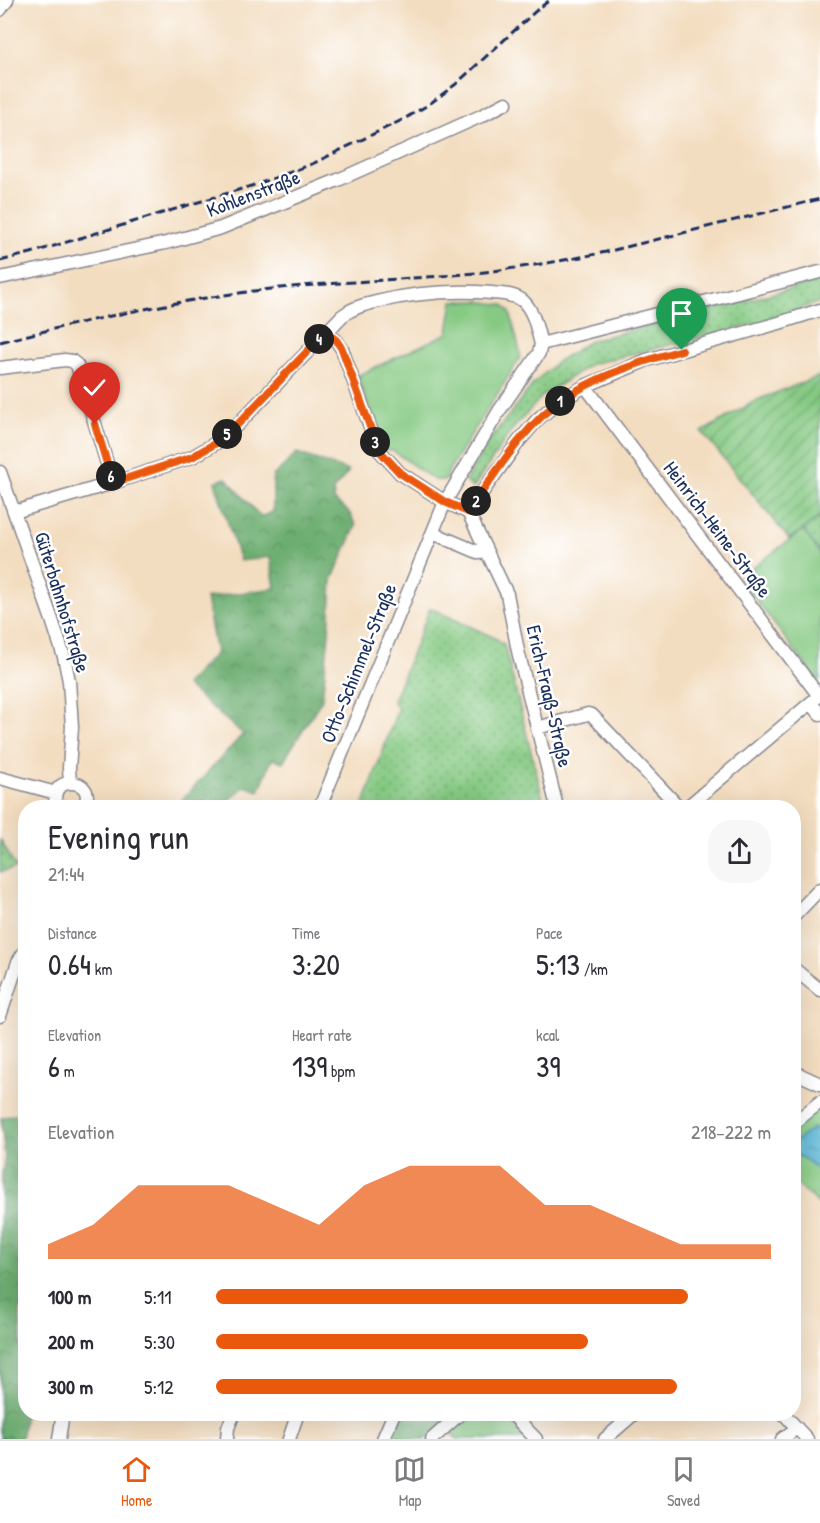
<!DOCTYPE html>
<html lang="en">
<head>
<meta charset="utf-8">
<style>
  body { margin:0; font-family:"Patrick Hand",sans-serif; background:#f7f7f7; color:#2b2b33; height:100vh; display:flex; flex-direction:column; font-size:22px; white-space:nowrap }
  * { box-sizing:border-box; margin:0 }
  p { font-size:20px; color:#7c7c81 }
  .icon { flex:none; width:33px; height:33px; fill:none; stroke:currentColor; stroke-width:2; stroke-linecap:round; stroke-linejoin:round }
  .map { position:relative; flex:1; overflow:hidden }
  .details { position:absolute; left:18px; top:800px; width:783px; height:621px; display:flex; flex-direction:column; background:#fff; border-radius:24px; box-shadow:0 6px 24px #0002 }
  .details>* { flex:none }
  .pin { position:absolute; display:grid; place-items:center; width:51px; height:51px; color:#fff; margin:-62px -26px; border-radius:50% 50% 50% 0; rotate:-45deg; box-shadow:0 0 6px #0007 }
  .pin .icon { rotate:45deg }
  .km { position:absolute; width:30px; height:30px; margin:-15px; border-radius:50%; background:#222; color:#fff; font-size:16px; line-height:30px; text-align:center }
  .round { display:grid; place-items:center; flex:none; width:63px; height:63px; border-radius:24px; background:#f7f7f7 }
  .headline { display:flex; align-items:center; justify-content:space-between; height:102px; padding:0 30px }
  h1 { font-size:33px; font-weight:600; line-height:45px }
  .metrics { display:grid; grid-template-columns:repeat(3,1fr); gap:9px; height:102px; padding:6px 30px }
  .metrics div { display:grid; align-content:center }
  .metrics b { font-size:30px; font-weight:600 }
  .metrics small { font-size:16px; font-weight:400 }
  .metrics p { font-size:16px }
  .chart { height:168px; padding:12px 30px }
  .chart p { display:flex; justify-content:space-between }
  .chart svg { width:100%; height:108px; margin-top:6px; fill:#ea580c; opacity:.7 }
  ul { padding:0 30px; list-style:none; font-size:20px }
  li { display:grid; grid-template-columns:96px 72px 1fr; align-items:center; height:45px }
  li i { height:15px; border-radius:8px; background:#ea580c }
  .menu { display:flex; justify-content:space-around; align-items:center; height:84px; border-top:2px solid #e1e1e2; background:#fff; font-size:16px; color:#7c7c81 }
  .menu a { display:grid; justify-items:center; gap:3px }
  .menu .current { color:#ea580c }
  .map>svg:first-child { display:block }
  .grass { fill:url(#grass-dots); stroke:#507c70; stroke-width:1.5 }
  .forest { fill:url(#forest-crowns); stroke:#446e67; stroke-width:1.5 }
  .park { fill:#85c982; stroke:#507c70; stroke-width:1.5 }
  .garden { fill:url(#garden-furrows); stroke:#507c70; stroke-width:1.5 }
  .water { fill:url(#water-ripples); stroke:#387199; stroke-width:1.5 }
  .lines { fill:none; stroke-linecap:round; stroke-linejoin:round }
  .minor-casing { stroke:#87868f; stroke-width:15 }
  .minor { stroke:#fff; stroke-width:12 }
  .rail { stroke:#1b2f5e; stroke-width:3; stroke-dasharray:9 4.5; stroke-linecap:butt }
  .route-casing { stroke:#fff; stroke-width:12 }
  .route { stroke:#ea580c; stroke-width:8 }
  .labels { text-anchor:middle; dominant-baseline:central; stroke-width:5; stroke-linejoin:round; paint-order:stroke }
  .street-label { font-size:20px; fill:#1b2f5e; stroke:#fff }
</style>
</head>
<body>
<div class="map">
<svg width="820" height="1439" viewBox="0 0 820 1439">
  <defs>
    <pattern id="grass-dots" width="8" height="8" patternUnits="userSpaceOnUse" patternTransform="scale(1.5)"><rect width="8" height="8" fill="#85c982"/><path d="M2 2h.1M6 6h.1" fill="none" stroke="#6ca46e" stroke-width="1.8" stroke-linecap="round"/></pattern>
    <pattern id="forest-crowns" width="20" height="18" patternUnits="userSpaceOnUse" patternTransform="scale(1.5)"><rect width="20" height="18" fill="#6cad70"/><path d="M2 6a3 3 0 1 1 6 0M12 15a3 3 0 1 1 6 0" fill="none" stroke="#588d5f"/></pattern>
    <pattern id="garden-furrows" width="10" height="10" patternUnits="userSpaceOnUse" patternTransform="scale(1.5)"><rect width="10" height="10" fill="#85c982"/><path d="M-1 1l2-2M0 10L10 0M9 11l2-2" fill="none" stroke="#6ca46e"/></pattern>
    <pattern id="water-ripples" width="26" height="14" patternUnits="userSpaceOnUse" patternTransform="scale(1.5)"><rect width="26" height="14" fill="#55b3d4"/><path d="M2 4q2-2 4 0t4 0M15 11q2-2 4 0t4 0" fill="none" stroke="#4692af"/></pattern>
  </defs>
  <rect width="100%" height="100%" fill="#fff"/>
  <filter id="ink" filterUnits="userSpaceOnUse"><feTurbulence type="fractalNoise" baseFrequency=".0167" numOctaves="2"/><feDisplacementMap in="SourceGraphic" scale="12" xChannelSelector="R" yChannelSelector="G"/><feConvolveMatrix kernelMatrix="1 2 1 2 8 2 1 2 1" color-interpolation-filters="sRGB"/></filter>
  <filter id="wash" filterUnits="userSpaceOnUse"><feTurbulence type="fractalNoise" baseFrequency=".008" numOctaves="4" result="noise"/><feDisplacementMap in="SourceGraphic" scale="24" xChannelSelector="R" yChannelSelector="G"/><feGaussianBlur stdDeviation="1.35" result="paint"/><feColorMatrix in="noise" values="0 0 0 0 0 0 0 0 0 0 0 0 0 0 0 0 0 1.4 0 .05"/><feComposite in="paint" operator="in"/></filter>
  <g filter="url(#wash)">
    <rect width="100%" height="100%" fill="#f3ddc0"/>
    <path class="grass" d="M 820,281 L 820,302 L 756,324 L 591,364 L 556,387 L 544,394 L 511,431 L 473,488 L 465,481 L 488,442 L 534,383 L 558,361 L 590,341 Z
      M 820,517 L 820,553 L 803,530 Z
      M 430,608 L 495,638 L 504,644 L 545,807 L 363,807 L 398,708 L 393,701 Z
      M 0,839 L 16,868 L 0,872 Z"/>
    <path class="forest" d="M 297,453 L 349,471 L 333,490 L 334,500 L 349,512 L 356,526 L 332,580 L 329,633 L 322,699 L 283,762 L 272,759 L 259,791 L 245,786 L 221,807 L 174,807 L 183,799 L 243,734 L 185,685 L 216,653 L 206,598 L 275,588 L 270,557 L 240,561 L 215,482 L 226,478 L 261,517 L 273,512 L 273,476 Z
      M 24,1054 L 26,1054 L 26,1293 L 20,1311 L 24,1422 L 21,1439 L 0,1439 L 0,1233 L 2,1174 L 5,1158 L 1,1118 L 20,1113 Z
      M 401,1413 L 455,1413 L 459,1415 L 426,1439 L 390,1439 Z"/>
    <path class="park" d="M 453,301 L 478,301 L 504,305 L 510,312 L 520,352 L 520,358 L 449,470 L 446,480 L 434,480 L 393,451 L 382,450 L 381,437 L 357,376 L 448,333 Z
      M 803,530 L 820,553 L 820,680 L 817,680 L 739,578 Z
      M 820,1102 L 820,1205 L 794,1182 L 794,1123 Z
      M 467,1413 L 504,1413 L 528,1439 L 457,1439 L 449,1430 Z"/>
    <path class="garden" d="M 820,376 L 820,517 L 789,539 L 702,432 L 757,400 Z"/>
    <path class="water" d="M 812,1128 L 820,1130 L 820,1173 L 808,1161 L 794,1154 L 794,1141 L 798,1140 Z"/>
  </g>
  <g filter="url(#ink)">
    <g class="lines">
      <g class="minor-casing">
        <path id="minor" d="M 0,10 L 7,0
          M 0,278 L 166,243 L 221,228 L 338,180 L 481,116 L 506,103
          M 326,332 L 336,340 L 342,349 L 378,449 L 400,473 L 445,502 L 468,512 L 507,594 L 518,651 L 557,807
          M 541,344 L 820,272
          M 0,368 L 65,360 L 72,361 L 77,365 L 113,483
          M 585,386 L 819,696
          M 0,472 L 52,620 L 64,657 L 69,681 L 72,727 L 69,768 L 70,782
          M 14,512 L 113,483 L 192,457 L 216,443 L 239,423 L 342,316 C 352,308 363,305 376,302 C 414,293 453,290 492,293 C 502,294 515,294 523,301 C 534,311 537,330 541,344
          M 468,512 L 519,441 L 538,419 L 557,403 L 585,386 L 647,360 L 779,323 L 820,310
          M 433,533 L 480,553 L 486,550
          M 811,703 L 820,714
          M 537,728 L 588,714 L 592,715 L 679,807
          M 0,778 L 56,793
          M 58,807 C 42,775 100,775 84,807
          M 320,807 L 445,502 L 499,411 L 539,353 L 541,344
          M 687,807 L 820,695
          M 794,916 L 820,889
          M 794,969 L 820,990
          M 0,1016 L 18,962 L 26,949
          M 794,1072 L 820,1084
          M 794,1123 L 820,1102
          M 511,1413 L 536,1439
          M 783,1413 L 807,1439
          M 59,1439 L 63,1413
          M 227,1439 L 228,1428 L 234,1413
          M 289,1439 L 298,1413
          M 383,1439 L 394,1413
          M 432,1439 L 461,1413
          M 605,1439 L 635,1413
          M 782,1439 L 797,1428"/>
      </g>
      <use href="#minor" class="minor"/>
      <path class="rail" d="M 0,261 L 31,253 L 261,183 L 312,164 L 404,119 L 428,105 L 456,84 L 538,9 L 550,0
        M 0,342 C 84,321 168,302 254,291 C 327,282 402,280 476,273 C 519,268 563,261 606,252 L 820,199"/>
    </g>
  </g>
  <g class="lines" filter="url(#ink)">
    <g class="route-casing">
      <path id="route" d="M 95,424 L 113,483 L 192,457 L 216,443 L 239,423 L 326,332 L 336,340 L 342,349 L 378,449 L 400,473 L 445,502 L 468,512 C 490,481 511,447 538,420 C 572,384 635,363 682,350"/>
    </g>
    <use href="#route" class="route"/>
  </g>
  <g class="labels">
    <g class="street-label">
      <text transform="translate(253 193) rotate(-21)">Kohlenstraße</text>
      <text transform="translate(718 529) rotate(53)">Heinrich-Heine-Straße</text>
      <text transform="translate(63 602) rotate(73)">Güterbahnhofstraße</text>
      <text transform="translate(358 663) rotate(-68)">Otto-Schimmel-Straße</text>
      <text transform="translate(550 696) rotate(77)">Erich-Fraaß-Straße</text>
    </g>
  </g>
</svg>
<div class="pin" style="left:682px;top:350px;background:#1e9e55"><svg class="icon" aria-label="arrive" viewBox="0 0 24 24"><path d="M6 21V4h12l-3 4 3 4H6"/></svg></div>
<div class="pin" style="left:95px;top:424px;background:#d93025"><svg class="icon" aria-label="check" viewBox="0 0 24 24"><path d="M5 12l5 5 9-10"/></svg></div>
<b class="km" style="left:560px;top:401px">1</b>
<b class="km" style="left:476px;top:501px">2</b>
<b class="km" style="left:375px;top:442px">3</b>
<b class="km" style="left:319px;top:339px">4</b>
<b class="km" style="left:227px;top:434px">5</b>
<b class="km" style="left:111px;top:476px">6</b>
<section class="details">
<div class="headline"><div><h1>Evening run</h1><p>21:44</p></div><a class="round"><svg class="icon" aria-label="share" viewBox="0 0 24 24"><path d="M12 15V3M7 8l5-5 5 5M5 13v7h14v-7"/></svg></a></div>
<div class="metrics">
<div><p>Distance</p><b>0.64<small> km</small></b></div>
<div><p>Time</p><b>3:20</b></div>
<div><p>Pace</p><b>5:13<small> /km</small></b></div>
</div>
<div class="metrics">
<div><p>Elevation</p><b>6<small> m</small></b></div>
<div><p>Heart rate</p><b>139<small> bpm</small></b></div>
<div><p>kcal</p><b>39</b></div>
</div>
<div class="chart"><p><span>Elevation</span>218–222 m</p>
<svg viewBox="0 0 160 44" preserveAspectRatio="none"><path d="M0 44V38L10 30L20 14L30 14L40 14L50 22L60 30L70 14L80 6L90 6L100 6L110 22L120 22L130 30L140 38L150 38L160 38V44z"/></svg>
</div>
<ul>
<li><b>100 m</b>5:11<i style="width:85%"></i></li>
<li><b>200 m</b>5:30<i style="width:67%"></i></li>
<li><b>300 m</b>5:12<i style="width:83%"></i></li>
</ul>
</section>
</div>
<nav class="menu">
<a class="current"><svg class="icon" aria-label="home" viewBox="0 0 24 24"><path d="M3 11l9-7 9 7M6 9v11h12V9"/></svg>Home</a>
<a><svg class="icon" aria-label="map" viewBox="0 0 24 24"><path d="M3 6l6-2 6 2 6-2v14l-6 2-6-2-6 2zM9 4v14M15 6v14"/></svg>Map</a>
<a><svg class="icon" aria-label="saved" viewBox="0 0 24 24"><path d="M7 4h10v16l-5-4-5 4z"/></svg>Saved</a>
</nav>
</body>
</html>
